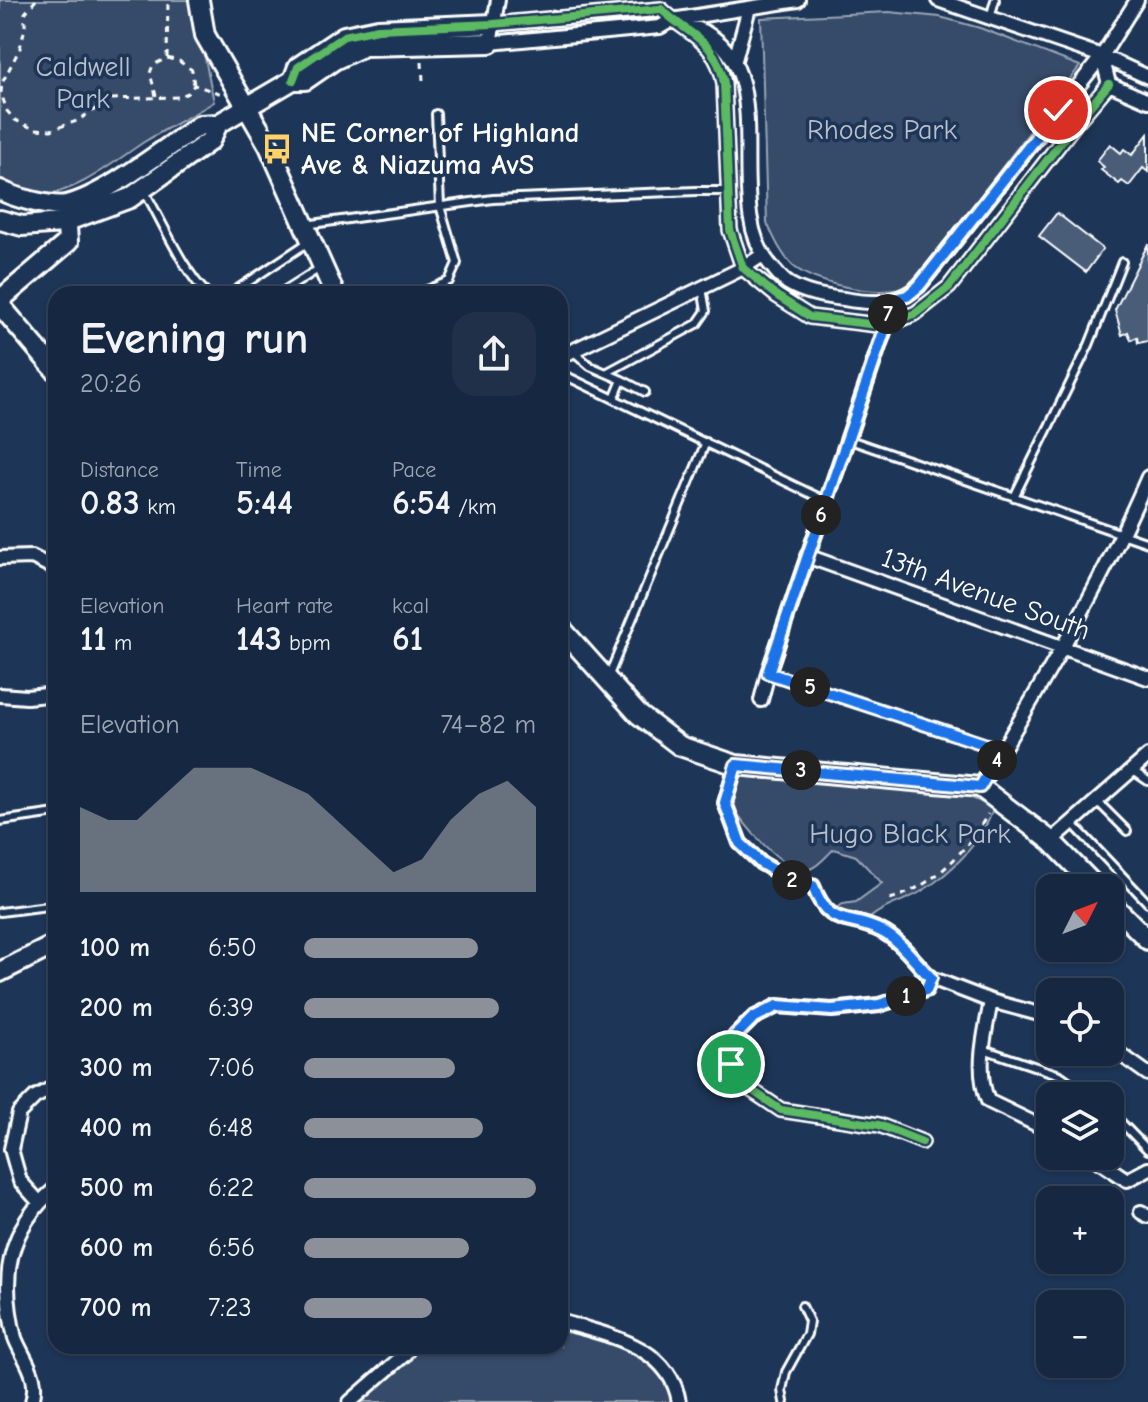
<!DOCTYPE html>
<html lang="en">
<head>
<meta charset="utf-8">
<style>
  body { margin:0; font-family:"Comic Neue",sans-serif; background:#1f3048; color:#f1f3f6; height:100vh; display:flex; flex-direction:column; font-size:30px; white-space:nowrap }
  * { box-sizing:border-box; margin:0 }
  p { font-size:26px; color:#9ea6b1 }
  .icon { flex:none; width:44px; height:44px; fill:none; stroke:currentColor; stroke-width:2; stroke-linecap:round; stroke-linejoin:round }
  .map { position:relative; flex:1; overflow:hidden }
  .drawer { position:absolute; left:48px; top:286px; width:520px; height:1068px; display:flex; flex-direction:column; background:#162841; border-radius:24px; box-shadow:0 2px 6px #0004,0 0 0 2px #35445a }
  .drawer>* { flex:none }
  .needle { width:52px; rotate:48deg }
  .controls { position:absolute; left:1036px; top:874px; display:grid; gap:16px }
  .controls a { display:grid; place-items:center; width:88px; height:88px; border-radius:16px; background:#162841; box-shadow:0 2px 6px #0004,0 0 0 2px #35445a; font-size:40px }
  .pin { position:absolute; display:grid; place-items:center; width:68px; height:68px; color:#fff; margin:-34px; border:4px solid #fff; border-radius:50%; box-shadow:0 2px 8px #0007 }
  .km { position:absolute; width:40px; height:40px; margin:-20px; border-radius:50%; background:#222; color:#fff; font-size:22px; line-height:40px; text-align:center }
  .round { display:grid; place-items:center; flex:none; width:84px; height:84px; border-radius:24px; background:#1f3048 }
  .head { display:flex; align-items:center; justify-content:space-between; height:136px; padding:0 32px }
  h1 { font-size:44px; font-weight:600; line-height:60px }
  .stats { display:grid; grid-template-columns:repeat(3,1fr); gap:12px; height:136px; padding:8px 32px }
  .stats div { display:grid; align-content:center }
  .stats b { font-size:34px; font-weight:600 }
  .stats small { font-size:22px; font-weight:400 }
  .stats p { font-size:22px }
  .chart { height:224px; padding:16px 32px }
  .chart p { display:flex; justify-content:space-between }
  .chart svg { width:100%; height:144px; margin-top:8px; fill:#8c9099; opacity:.7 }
  ul { padding:0 32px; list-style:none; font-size:26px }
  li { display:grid; grid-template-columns:128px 96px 1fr; align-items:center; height:60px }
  li i { height:20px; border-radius:10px; background:#8c9099 }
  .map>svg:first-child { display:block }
  .green { fill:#364b69; stroke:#9aa5b4; stroke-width:2 }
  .building { fill:#4a5d79; stroke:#fff; stroke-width:2 }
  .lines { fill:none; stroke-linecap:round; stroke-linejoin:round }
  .lane-casing { stroke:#fff; stroke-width:12 }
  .street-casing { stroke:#fff; stroke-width:18 }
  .secondary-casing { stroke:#fff; stroke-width:24 }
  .path { stroke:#fff; stroke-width:3; stroke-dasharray:6 6; stroke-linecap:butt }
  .lane { stroke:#1d3557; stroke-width:6 }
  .street { stroke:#1d3557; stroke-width:12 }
  .secondary { stroke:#1d3557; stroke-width:18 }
  .cycleway-casing { stroke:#1d3557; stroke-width:13 }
  .cycleway { stroke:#5cba63; stroke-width:8 }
  .route-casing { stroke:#fff; stroke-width:16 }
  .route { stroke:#1a73e8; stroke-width:10 }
  .labels { text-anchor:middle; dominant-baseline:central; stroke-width:7; stroke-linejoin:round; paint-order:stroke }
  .park-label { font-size:28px; fill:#b9c0ca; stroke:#1d3557 }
  .poi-label { font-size:28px; font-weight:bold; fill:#fff; stroke:#1d3557; text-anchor:start }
  .street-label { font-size:28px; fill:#fff; stroke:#1d3557 }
</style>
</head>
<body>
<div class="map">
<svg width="1148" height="1402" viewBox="0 0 1148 1402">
  <rect width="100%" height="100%" fill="#1d3557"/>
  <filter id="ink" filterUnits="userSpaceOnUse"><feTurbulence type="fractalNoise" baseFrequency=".0125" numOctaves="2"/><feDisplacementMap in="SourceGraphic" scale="16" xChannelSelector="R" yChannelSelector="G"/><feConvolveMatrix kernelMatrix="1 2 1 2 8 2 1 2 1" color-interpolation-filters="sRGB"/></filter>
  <g filter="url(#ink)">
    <path class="green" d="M 0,0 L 193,0 L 214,102 C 191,116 167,128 144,142 C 115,161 76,194 40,195 C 24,196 13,190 0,181 Z
      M 889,12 L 940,17 L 980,28 L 1080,66 L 925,268 C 918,274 909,285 901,288 C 875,297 814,283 793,266 C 781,254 774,238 767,223 L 761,18 Z
      M 742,769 C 799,774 953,775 993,810 C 981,843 951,873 922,891 C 905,902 880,906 866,922 L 836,908 L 843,904 L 856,902 L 882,883 L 856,856 L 834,849 C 827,855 819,866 810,869 C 785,876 741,822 730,802 L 735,782 Z
      M 560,1331 C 609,1341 660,1345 674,1402 L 357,1402 L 410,1361 L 419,1346 L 560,1346 Z"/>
    <path class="building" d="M 1148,134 L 1148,172 L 1143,168 L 1129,186 L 1122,181 L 1119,184 L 1101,170 L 1104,167 L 1097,161 L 1110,144 L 1121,153 L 1124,149 L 1132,155 Z
      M 1057,213 L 1103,249 L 1086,272 L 1039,236 Z
      M 1148,244 L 1148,341 L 1138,343 L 1137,337 L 1131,340 L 1128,332 L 1122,335 L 1115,310 Z"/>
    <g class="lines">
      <g class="lane-casing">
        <path id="lane" d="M 990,18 L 995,0
          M 145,192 C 161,219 185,275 208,294
          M 305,225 L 493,199 L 696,191 L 728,191
          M 230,294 L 310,241
          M 279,294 L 320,268
          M 417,294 L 449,281 L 457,263 L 440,206 L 436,114
          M 574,352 L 590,366 L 622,380 L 614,399
          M 560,373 L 826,501
          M 606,373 L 697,324 L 706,311 L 702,288
          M 622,380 L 645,392
          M 847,439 L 1148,543
          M 1014,497 L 1089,345 L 1122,262
          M 768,673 L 990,746 L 1001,752
          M 609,675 L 706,442
          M 1132,770 L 1148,781
          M 1097,801 L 1127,831
          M 0,821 L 56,813
          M 1072,823 L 1148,903
          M 0,912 L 48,906 L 56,902
          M 983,1049 L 1060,1075 L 1090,1096
          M 1110,1111 L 1148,1150
          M 784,1402 L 782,1390 L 786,1372 L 807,1334 L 809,1321 L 802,1306"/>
      </g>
      <g class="street-casing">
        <path id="street" d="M 498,0 L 490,43 L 660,27 L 672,20 L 798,0
          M 938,0 L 1102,56 L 1148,77
          M 493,24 L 661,9 C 689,36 716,39 724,83 L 730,230 L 743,268 L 777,296 L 810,317 L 886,326 L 916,313 L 949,287 L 1075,124 L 1109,84
          M 688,25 C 793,58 713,204 773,268 C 778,274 784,282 791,285 C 807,294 825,297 844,299 C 871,304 897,305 919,286 L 1102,56 L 1137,0
          M 1102,56 L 1109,84
          M 735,60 L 749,8
          M 1109,84 L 1148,101
          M 560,357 L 743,268 L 761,256
          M 807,556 L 1148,678
          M 0,558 L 32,557 L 56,569
          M 0,695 L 27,697 L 56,694
          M 761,700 L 768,673 L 886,326 L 890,300
          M 736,765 L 725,803 L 740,843 L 761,863 L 796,883 L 813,886 C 830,930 848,914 881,931 C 900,940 916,963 931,978 L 926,990 L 879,1005 L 832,1010 L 777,1006 L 753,1018 L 735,1036 L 731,1064 L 735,1079 L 781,1110 L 879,1125 L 922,1142
          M 980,787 C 1041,686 1101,586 1148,477
          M 1051,841 L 1148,756
          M 931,978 L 991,1001
          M 1050,1017 L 991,1001 C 985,1034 975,1069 988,1101 L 1050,1131
          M 1110,1047 L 1148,1074
          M 1091,1156 L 1127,1180 L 1148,1169
          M 39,1202 L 20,1181 L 11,1149 L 19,1113 L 35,1097 L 56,1086
          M 1141,1212 L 1148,1216
          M 560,1321 C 606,1335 670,1345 679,1402
          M 32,1402 C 40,1375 24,1361 15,1338 C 0,1278 7,1228 56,1188
          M 350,1402 L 403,1356 L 411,1346"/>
      </g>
      <g class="secondary-casing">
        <path id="secondary" d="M 199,0 L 205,35 L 269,146 L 335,294
          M 293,80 L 298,67 L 344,36 L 378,29 L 493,24
          M 0,190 C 13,197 51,208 66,205 C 104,197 165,148 200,125 L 218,124 L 293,80 L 305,80 L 334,60 L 364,46 L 490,43
          M 0,220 L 22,226 L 62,223 L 130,198 L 210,141 L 218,124
          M 0,300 L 68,242 L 66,210
          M 0,305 L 56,371
          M 560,627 L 638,714 L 680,746 L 736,765 L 980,787 L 1051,841 L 1097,888
          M 1110,902 L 1148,940
          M 0,972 L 56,944"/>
      </g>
      <path class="path" d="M 36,0 L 25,13 L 25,28 L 20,48 L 2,83 L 1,93 L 7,111 L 15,120 L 34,129 L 51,130 L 77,121 L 111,99 L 178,97 L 188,93 L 194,85 L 222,94
        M 167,58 L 168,0
        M 422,62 L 423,81
        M 156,96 L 150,73 L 153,65 L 167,58 L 179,61 L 192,70 L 194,85
        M 890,899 C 934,886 965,853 988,814"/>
      <use href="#lane" class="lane"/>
      <use href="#street" class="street"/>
      <use href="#secondary" class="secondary"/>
      <g class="cycleway-casing">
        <path id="cycleway" d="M 293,80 L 298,67 L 344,36 L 378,29 L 493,24 L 661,9 C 689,36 716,39 724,83 L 730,230 L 743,268 L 777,296 L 810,317 L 886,326 L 916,313 L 949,287 L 1075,124 L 1109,84
          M 736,765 L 725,803 L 740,843 L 761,863 L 796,883 L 813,886 C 830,930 848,914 881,931 C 900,940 916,963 931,978 L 926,990 L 879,1005 L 832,1010 L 777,1006 L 753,1018 L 735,1036 L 731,1064 L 735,1079 L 781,1110 L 879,1125 L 922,1142"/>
      </g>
      <use href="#cycleway" class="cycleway"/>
    </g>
  </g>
  <g class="lines" filter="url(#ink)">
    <g class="route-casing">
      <path id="route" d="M 731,1064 L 735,1036 L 753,1018 L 777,1006 L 832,1010 L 879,1005 L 926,990 L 931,978 C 916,963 900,940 881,931 C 849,914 829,930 813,886 L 796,883 L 761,863 L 740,843 L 725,803 L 736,765 L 980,787 L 1001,752 L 990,746 L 768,673 L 886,326 L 890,300 L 907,296 L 919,286 L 1058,110"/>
    </g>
    <use href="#route" class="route"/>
  </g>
  <defs>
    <g id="bus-bare" transform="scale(2.4)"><path d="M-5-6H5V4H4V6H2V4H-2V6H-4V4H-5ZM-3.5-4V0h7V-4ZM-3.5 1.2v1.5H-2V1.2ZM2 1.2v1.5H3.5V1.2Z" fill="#ffd166" stroke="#1d3557" stroke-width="2.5" paint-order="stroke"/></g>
  </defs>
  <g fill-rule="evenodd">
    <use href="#bus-bare" x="277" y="149"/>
  </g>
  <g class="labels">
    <g class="park-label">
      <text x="83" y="67">Caldwell<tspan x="83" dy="32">Park</tspan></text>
      <text x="882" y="130">Rhodes Park</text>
      <text x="910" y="834">Hugo Black Park</text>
    </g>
    <g class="poi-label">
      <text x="301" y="133">NE Corner of Highland<tspan x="301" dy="32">Ave &amp; Niazuma AvS</tspan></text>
    </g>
    <g class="street-label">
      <text transform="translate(986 594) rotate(20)">13th Avenue South</text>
    </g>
  </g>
</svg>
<div class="controls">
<a><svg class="needle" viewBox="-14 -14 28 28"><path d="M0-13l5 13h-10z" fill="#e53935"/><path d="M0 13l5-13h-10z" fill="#9ea6b1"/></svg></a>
<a><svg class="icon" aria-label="locate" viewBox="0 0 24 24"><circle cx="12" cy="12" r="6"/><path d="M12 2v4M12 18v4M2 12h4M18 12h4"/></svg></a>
<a><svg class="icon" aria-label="layers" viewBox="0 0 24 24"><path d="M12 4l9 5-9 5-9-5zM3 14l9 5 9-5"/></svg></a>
<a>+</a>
<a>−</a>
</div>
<div class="pin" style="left:731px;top:1064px;background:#1e9e55"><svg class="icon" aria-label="arrive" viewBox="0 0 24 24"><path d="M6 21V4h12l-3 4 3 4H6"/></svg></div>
<div class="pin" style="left:1058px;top:110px;background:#d93025"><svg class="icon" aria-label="check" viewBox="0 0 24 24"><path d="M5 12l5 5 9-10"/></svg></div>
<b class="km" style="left:906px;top:996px">1</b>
<b class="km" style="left:792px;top:880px">2</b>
<b class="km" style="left:801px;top:770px">3</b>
<b class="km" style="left:997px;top:760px">4</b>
<b class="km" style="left:810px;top:687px">5</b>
<b class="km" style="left:821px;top:515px">6</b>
<b class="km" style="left:888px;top:314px">7</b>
<section class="drawer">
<div class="head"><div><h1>Evening run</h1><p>20:26</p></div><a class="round"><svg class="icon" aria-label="share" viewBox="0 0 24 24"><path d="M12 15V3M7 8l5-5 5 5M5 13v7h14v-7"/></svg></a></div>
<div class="stats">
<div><p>Distance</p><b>0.83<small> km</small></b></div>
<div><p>Time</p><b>5:44</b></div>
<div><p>Pace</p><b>6:54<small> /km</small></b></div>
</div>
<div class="stats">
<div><p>Elevation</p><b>11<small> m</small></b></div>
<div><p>Heart rate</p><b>143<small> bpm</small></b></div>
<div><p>kcal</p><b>61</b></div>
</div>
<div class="chart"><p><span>Elevation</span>74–82 m</p>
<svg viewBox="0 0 160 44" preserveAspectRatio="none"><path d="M0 44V18L10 22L20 22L30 14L40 6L50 6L60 6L70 10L80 14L90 22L100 30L110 38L120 34L130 22L140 14L150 10L160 18V44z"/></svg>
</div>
<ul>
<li><b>100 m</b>6:50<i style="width:75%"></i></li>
<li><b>200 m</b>6:39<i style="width:84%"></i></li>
<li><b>300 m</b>7:06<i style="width:65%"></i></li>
<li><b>400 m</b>6:48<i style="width:77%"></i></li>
<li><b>500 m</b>6:22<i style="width:100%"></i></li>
<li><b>600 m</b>6:56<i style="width:71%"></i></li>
<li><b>700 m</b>7:23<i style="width:55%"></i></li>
</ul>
</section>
</div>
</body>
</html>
